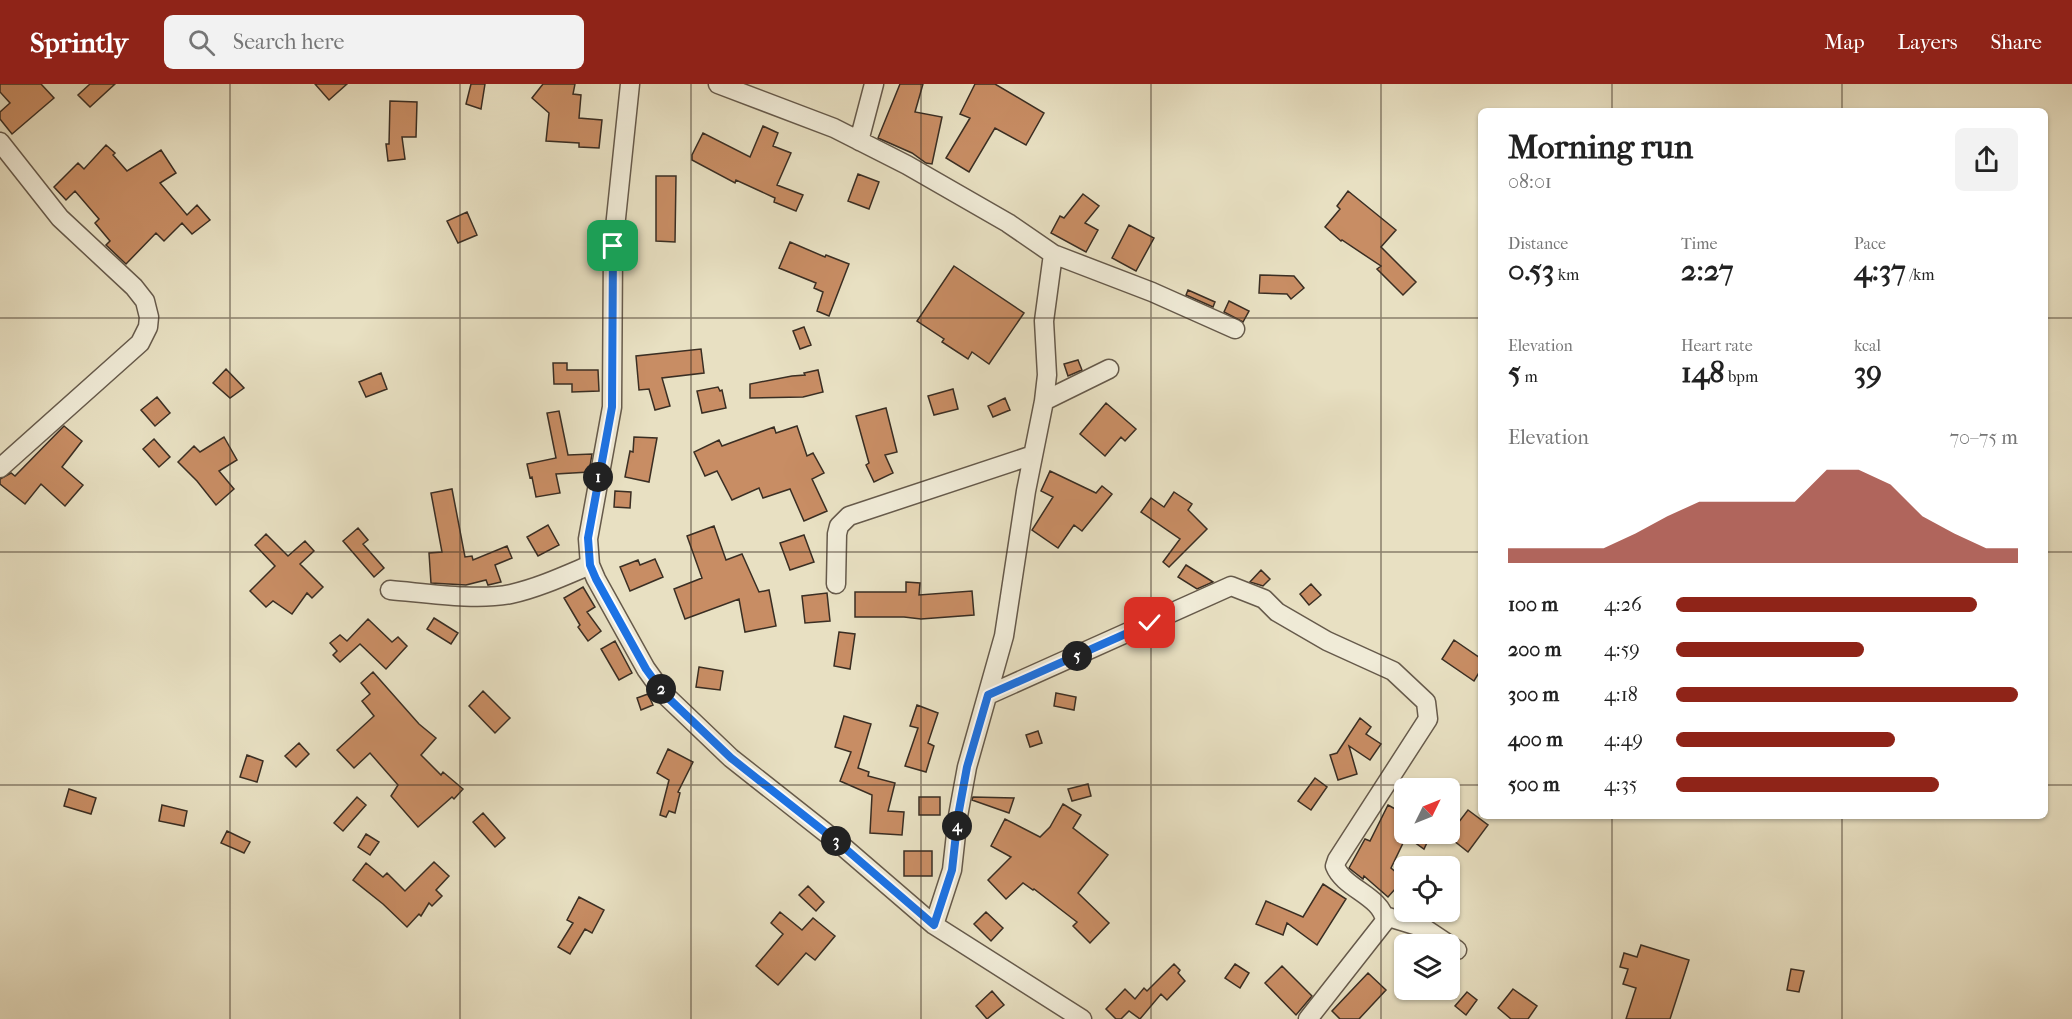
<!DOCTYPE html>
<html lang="en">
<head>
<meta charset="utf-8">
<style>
  body { margin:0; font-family:"IM FELL French Canon",serif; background:#f2f2f2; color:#222; height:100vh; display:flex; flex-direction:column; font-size:22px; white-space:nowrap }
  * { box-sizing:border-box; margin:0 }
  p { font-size:20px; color:#767676 }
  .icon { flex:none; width:33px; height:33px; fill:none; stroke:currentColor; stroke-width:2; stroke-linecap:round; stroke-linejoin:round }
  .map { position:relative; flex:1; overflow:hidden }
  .drawer { position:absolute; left:1478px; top:24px; width:570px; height:711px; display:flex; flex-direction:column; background:#fff; border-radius:9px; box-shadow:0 2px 4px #0004 }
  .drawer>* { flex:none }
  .needle { width:39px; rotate:47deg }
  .controls { position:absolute; left:1394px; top:694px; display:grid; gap:12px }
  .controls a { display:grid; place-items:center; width:66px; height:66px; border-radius:9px; background:#fff; box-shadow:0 2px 4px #0004; font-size:30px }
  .pin { position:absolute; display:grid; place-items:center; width:51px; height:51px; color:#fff; margin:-26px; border-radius:12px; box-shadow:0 3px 9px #0006 }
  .km { position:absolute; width:30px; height:30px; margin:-15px; border-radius:50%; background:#222; color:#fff; font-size:16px; line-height:30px; text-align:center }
  .round { display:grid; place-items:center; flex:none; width:63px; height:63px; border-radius:9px; background:#f2f2f2 }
  .headline { display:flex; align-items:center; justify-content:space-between; height:102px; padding:0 30px }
  h1 { font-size:33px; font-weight:700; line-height:45px }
  .metrics { display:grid; grid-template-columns:repeat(3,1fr); gap:9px; height:102px; padding:6px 30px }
  .metrics div { display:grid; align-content:center }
  .metrics b { font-size:30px; font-weight:700 }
  .metrics small { font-size:16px; font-weight:400 }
  .metrics p { font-size:16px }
  .chart { height:168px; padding:12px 30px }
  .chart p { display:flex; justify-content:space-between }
  .chart svg { width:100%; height:108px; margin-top:6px; fill:#8f2418; opacity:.7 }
  ul { padding:0 30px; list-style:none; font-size:20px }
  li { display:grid; grid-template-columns:96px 72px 1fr; align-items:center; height:45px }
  li i { height:15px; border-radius:8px; background:#8f2418 }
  header { display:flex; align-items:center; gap:36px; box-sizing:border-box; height:84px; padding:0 30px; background:#8f2418; color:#fff }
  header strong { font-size:28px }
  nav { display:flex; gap:33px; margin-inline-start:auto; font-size:21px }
  .search { width:420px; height:54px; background:#f2f2f2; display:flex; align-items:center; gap:15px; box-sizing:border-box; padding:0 21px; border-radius:9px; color:#767676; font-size:22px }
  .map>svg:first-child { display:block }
  .building { fill:#c88d64; stroke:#3a2e23; stroke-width:1.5 }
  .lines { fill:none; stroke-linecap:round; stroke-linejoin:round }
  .minor-casing { stroke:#665a4b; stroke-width:21 }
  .minor { stroke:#f0ebd7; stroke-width:18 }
  .route-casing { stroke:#fff; stroke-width:12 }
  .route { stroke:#1a73e8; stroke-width:8 }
  .grid { fill:none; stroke:#3a2e23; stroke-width:1.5; stroke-opacity:0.55 }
</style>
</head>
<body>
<header>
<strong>Sprintly</strong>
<div class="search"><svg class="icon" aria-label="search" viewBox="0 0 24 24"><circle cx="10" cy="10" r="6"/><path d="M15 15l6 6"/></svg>Search here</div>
<nav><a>Map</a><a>Layers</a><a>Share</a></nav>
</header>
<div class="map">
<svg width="2072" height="935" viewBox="0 0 2072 935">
  <rect width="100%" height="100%" fill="#e8e0c2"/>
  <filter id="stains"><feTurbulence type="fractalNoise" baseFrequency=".00333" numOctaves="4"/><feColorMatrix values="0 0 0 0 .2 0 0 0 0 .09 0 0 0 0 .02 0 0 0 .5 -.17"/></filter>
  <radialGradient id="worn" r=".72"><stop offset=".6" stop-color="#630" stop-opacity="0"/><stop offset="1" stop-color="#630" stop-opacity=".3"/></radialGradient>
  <path class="building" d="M 0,0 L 41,0 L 54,14 L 12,50 L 0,35 L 0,28 L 10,19 L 0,8 Z
    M 90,0 L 115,0 L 90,23 L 78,11 Z
    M 315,0 L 347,0 L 329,16 Z
    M 471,0 L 485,0 L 481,25 L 466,20 Z
    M 543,0 L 575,0 L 573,10 L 581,11 L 579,34 L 602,36 L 599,64 L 579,63 L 579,59 L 546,57 L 549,29 L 532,14 Z
    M 900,0 L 923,0 L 915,28 L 942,33 L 932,80 L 926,79 L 912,69 L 878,54 Z
    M 975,0 L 995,0 L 1044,29 L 1026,61 L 995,44 L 969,88 L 946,74 L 970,34 L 960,30 Z
    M 390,17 L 417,18 L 416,53 L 402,53 L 405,75 L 388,77 L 386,60 L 389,60 Z
    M 763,42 L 778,49 L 773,62 L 791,69 L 777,101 L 803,111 L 796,127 L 774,118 L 775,114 L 736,96 L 735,99 L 692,76 L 692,71 L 703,49 L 750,73 Z
    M 106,61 L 115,69 L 113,71 L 127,87 L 161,66 L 176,89 L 160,99 L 187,131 L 197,121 L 210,136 L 192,150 L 182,139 L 164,157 L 156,149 L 126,180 L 106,161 L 110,157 L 95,139 L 99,135 L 75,107 L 66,116 L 54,103 L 78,79 L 84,85 Z
    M 858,90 L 879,98 L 869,125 L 848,117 Z
    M 656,92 L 676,92 L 675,158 L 656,157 Z
    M 1348,107 L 1396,146 L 1381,163 L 1416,198 L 1403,211 L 1377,185 L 1381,182 L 1342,156 L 1341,157 L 1325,143 L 1340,125 L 1337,122 Z
    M 1083,110 L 1099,122 L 1085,139 L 1098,146 L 1086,168 L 1051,149 L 1060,132 L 1064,134 Z
    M 467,128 L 477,151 L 458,159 L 447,137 Z
    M 1129,141 L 1154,154 L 1136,187 L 1112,174 Z
    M 790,158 L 825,173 L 826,171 L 849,180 L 829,232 L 817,227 L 823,208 L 814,204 L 816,199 L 779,184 Z
    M 954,182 L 1024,229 L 989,280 L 972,268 L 968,275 L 942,258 L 944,255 L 917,237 Z
    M 1260,191 L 1294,192 L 1304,204 L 1291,215 L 1287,210 L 1259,209 Z
    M 1188,206 L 1215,218 L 1213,223 L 1186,211 Z
    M 1229,217 L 1249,227 L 1243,238 L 1224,228 Z
    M 804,243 L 811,261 L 800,265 L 793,247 Z
    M 701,265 L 704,289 L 662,294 L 670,322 L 655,326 L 649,305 L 639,306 L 636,272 Z
    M 1078,276 L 1082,286 L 1068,292 L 1064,280 Z
    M 553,279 L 567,279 L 567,286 L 598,286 L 599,307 L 572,308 L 572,300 L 554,300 Z
    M 226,285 L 244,304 L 230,314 L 213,299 Z
    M 818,286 L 823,308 L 803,313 L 750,314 L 750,300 L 792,292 L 805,291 L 804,289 Z
    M 381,289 L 387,305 L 366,313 L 359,298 Z
    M 718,303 L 720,307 L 722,306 L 726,324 L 702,329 L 697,307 Z
    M 953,305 L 958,325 L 934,331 L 928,312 Z
    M 157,313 L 170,329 L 155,342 L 141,326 Z
    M 1005,314 L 1010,326 L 993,333 L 988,322 Z
    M 1106,319 L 1136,345 L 1125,357 L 1121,353 L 1105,372 L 1080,350 Z
    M 886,324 L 897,368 L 885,371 L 893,389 L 874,398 L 866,381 L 869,379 L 856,332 Z
    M 559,327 L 568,371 L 592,370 L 589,388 L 556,390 L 560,409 L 536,413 L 532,393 L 530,394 L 527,380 L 556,374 L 547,329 Z
    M 64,342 L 82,357 L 62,383 L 83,401 L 65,422 L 41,400 L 25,420 L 0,400 L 0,395 L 11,389 L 15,392 Z
    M 797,342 L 807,372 L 813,369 L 824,389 L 812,395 L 827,427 L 804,437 L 790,405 L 763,414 L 759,404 L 732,416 L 717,387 L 705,392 L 694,368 L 719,356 L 722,362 L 774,343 L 776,349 Z
    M 224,353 L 237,376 L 219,387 L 234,405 L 216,421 L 197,397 L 178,378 L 194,362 L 200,368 Z
    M 634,353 L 657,354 L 649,398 L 625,393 L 630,367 L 633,368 Z
    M 154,355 L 170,373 L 159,383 L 143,365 Z
    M 1050,387 L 1096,409 L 1102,402 L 1112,410 L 1082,447 L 1074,441 L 1058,464 L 1032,446 L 1053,413 L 1041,407 Z
    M 452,405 L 465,473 L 472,472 L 473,476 L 507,462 L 512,474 L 495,481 L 501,498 L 488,501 L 486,496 L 466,501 L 431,499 L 429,469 L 442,468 L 431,409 Z
    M 615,407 L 631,408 L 630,424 L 614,423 Z
    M 1174,408 L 1192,420 L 1188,426 L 1207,445 L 1169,483 L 1163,478 L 1180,455 L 1141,428 L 1151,414 L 1164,423 Z
    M 548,441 L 559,461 L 538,472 L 527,453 Z
    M 714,442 L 726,476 L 742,470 L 759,508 L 769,506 L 776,542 L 745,548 L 739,515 L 685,535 L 674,505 L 702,494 L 687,452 Z
    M 358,444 L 368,456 L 363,460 L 384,484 L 374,493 L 343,457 Z
    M 266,450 L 288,472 L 305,457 L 314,467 L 300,480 L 323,503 L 312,514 L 307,509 L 292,530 L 273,517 L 266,523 L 250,507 L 275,482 L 255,461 Z
    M 804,451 L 814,478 L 790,486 L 780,459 Z
    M 655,475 L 663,493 L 630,507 L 620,483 L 638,476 L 640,481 Z
    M 1186,481 L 1213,498 L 1197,505 L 1178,493 Z
    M 1261,486 L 1270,495 L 1263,502 L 1250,498 Z
    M 906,498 L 920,499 L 919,511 L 972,507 L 974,531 L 921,535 L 904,533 L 855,533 L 855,508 L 906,508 Z
    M 1311,500 L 1321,511 L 1309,521 L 1300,510 Z
    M 583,503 L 595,523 L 587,528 L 601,547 L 588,557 L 578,543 L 580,541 L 564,514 Z
    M 827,509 L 830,537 L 805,539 L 802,512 Z
    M 434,534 L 458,549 L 451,560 L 427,545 Z
    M 368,535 L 392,558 L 398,553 L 407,562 L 386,585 L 360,560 L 340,578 L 333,571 L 337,567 L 330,559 L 340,551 L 347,557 Z
    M 839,548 L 855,550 L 850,585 L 834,582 Z
    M 1454,556 L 1480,574 L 1480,587 L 1474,597 L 1442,575 Z
    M 615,557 L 632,589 L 619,596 L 601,565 Z
    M 699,583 L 723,587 L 720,606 L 696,603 Z
    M 373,588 L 419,640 L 436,654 L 421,671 L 441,691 L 443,688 L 463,705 L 454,715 L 452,713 L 418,743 L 391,712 L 398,701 L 370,669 L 354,684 L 337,666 L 374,632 L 362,617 L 370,610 L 361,599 Z
    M 483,607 L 510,634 L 495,649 L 469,622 Z
    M 1056,609 L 1076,613 L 1074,626 L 1054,622 Z
    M 648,610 L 653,621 L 641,626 L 637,614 Z
    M 917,621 L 938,629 L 928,659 L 934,662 L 926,688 L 905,682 L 918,644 L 910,642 Z
    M 844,632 L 871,640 L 858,684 L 869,688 L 868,692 L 895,699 L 888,727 L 904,728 L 902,751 L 870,749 L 872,711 L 840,697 L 851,668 L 835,663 Z
    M 1360,634 L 1371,643 L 1366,650 L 1381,660 L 1370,676 L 1349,662 L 1357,690 L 1338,696 L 1330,671 L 1337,669 Z
    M 1038,647 L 1042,659 L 1030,663 L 1026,651 Z
    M 299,659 L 309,670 L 296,683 L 285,672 Z
    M 668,665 L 693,678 L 678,708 L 680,709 L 675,729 L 669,727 L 666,733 L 660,731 L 669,696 L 657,689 Z
    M 247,671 L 263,677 L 257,698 L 240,693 Z
    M 1315,694 L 1327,703 L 1311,726 L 1298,717 Z
    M 1088,700 L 1091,712 L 1072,717 L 1068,705 Z
    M 69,705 L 96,714 L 91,730 L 64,722 Z
    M 357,713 L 366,721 L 343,747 L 334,739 Z
    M 919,713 L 940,713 L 940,731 L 919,731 Z
    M 973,713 L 1014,714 L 1009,729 L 972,716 Z
    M 1063,720 L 1081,731 L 1073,744 L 1108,771 L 1078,809 L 1109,839 L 1090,859 L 1073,842 L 1077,838 L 1034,805 L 1033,806 L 1023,799 L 1006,815 L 988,796 L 1011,773 L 991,762 L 1005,735 L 1040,753 L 1050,743 Z
    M 162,721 L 187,727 L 184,742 L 159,737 Z
    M 1388,721 L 1399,727 L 1396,733 L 1404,738 L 1404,750 L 1431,750 L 1424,765 L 1404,751 L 1404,757 L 1391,784 L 1404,795 L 1388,813 L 1364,792 L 1363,795 L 1349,784 L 1365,755 L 1370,757 Z
    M 1468,726 L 1488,741 L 1468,768 L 1448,752 Z
    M 483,729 L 505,754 L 495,763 L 473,738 Z
    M 227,747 L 250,758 L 244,769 L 221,759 Z
    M 366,750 L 379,758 L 370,771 L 358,763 Z
    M 904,767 L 932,767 L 932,792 L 904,792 Z
    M 434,778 L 449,792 L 436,806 L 442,812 L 432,822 L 429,819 L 421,832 L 419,830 L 407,843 L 383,820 L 353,796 L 366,779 L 383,793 L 387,789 L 405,807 Z
    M 1323,800 L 1346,815 L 1317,861 L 1287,839 L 1283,851 L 1256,840 L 1266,817 L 1303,833 Z
    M 808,802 L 824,818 L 816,827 L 799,811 Z
    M 579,813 L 604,826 L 592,849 L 585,845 L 570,870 L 558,863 L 573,839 L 567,836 Z
    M 780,828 L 802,846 L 813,834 L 835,852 L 815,876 L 806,869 L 778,901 L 756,882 L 783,850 L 771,839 Z
    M 986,828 L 1003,844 L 991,857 L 974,840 Z
    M 1641,861 L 1689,876 L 1670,935 L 1626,935 L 1636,904 L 1623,900 L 1628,885 L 1620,883 L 1624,869 L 1637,873 Z
    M 1174,880 L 1180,886 L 1178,889 L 1185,897 L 1167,916 L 1161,910 L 1140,935 L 1129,927 L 1121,935 L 1116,935 L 1106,925 L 1125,905 L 1135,915 L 1144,904 L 1147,907 Z
    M 1235,880 L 1249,889 L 1240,904 L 1225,894 Z
    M 1282,882 L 1312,912 L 1296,931 L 1265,899 Z
    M 1791,885 L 1804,887 L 1799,908 L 1787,906 Z
    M 1368,889 L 1386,906 L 1359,935 L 1340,935 L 1332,927 Z
    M 1513,905 L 1537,922 L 1528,935 L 1511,935 L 1498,924 Z
    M 992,907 L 1004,921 L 987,935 L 976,922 Z
    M 1467,908 L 1477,916 L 1466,931 L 1455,922 Z"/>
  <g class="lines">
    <g class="minor-casing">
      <path id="minor" d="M 630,0 L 613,163 L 612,323 L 588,455 L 590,481 L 596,495 L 646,585 L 664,610 L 731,674 L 840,760 L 934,841 L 1082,935
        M 718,0 L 834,44 L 907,81 L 1008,139 L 1053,170 L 1152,208 L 1235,245
        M 859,57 L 874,0
        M 0,58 L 60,134 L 134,203 L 145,217 L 149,233 L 148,243 L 140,259 L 0,384
        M 1044,317 L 1109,285
        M 836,500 L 837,450 L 839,442 L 849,432 L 1033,371
        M 390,506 C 426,509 476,517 511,510 C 538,504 564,492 590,481
        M 988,611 L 1231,502 L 1264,515 L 1277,528 L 1327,557 L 1393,587 L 1426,618 L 1428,635 L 1337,776 L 1335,782 C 1344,805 1382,812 1385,837 L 1308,935
        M 1385,832 L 1424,844 L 1457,866
        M 934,841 L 952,786 L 958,732 L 967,683 L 1004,552 L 1026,407 L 1044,317 L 1047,291 L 1044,237 L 1053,170"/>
    </g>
    <use href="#minor" class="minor"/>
  </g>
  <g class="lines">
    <g class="route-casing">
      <path id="route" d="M 613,162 L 612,323 L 588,454 L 590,481 L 596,495 L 646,585 L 664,610 L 731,674 L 840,760 L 934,841 L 952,786 L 958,732 L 967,683 L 988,611 L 1150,539"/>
    </g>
    <use href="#route" class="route"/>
  </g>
  <path class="grid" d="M 230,0 L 230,935M 460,0 L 460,935M 691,0 L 691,935M 921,0 L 921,935M 1151,0 L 1151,935M 1381,0 L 1381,935M 1612,0 L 1612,27M 1842,0 L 1842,27M 0,234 L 1480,234M 2044,234 L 2072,234M 0,468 L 1480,468M 2044,468 L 2072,468M 0,701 L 1480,701M 2044,701 L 2072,701M 1612,732 L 1612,935M 1842,732 L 1842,935"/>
  <rect width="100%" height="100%" filter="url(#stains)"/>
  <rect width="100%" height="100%" fill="url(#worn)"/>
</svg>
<div class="controls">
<a><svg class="needle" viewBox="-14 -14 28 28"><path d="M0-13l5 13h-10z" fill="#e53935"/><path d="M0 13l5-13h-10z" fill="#767676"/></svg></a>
<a><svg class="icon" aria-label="locate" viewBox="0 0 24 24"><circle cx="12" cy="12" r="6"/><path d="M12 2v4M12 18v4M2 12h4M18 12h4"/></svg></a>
<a><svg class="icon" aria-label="layers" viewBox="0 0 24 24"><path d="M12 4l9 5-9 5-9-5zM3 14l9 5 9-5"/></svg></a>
</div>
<div class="pin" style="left:613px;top:162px;background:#1e9e55"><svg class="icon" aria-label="arrive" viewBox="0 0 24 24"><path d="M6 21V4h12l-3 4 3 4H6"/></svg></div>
<div class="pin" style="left:1150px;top:539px;background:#d93025"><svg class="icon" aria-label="check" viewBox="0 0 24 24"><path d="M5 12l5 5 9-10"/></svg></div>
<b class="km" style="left:598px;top:393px">1</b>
<b class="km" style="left:661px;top:605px">2</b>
<b class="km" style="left:836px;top:757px">3</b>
<b class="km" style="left:957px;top:742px">4</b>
<b class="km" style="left:1077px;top:572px">5</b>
<section class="drawer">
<div class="headline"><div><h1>Morning run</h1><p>08:01</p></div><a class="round"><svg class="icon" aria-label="share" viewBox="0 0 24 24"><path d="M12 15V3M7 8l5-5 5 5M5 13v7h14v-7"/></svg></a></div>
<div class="metrics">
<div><p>Distance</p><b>0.53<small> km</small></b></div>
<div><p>Time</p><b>2:27</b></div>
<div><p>Pace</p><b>4:37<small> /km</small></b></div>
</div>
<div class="metrics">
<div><p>Elevation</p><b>5<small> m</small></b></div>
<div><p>Heart rate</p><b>148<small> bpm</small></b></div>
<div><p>kcal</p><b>39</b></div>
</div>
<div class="chart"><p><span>Elevation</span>70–75 m</p>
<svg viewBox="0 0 160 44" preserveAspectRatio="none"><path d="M0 44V38L10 38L20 38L30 38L40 32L50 25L60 19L70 19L80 19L90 19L100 6L110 6L120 12L130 25L140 32L150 38L160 38V44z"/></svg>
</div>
<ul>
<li><b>100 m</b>4:26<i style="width:88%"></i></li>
<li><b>200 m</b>4:59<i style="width:55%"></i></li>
<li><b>300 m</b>4:18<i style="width:100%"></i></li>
<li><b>400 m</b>4:49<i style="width:64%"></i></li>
<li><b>500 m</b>4:35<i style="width:77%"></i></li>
</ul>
</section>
</div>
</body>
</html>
